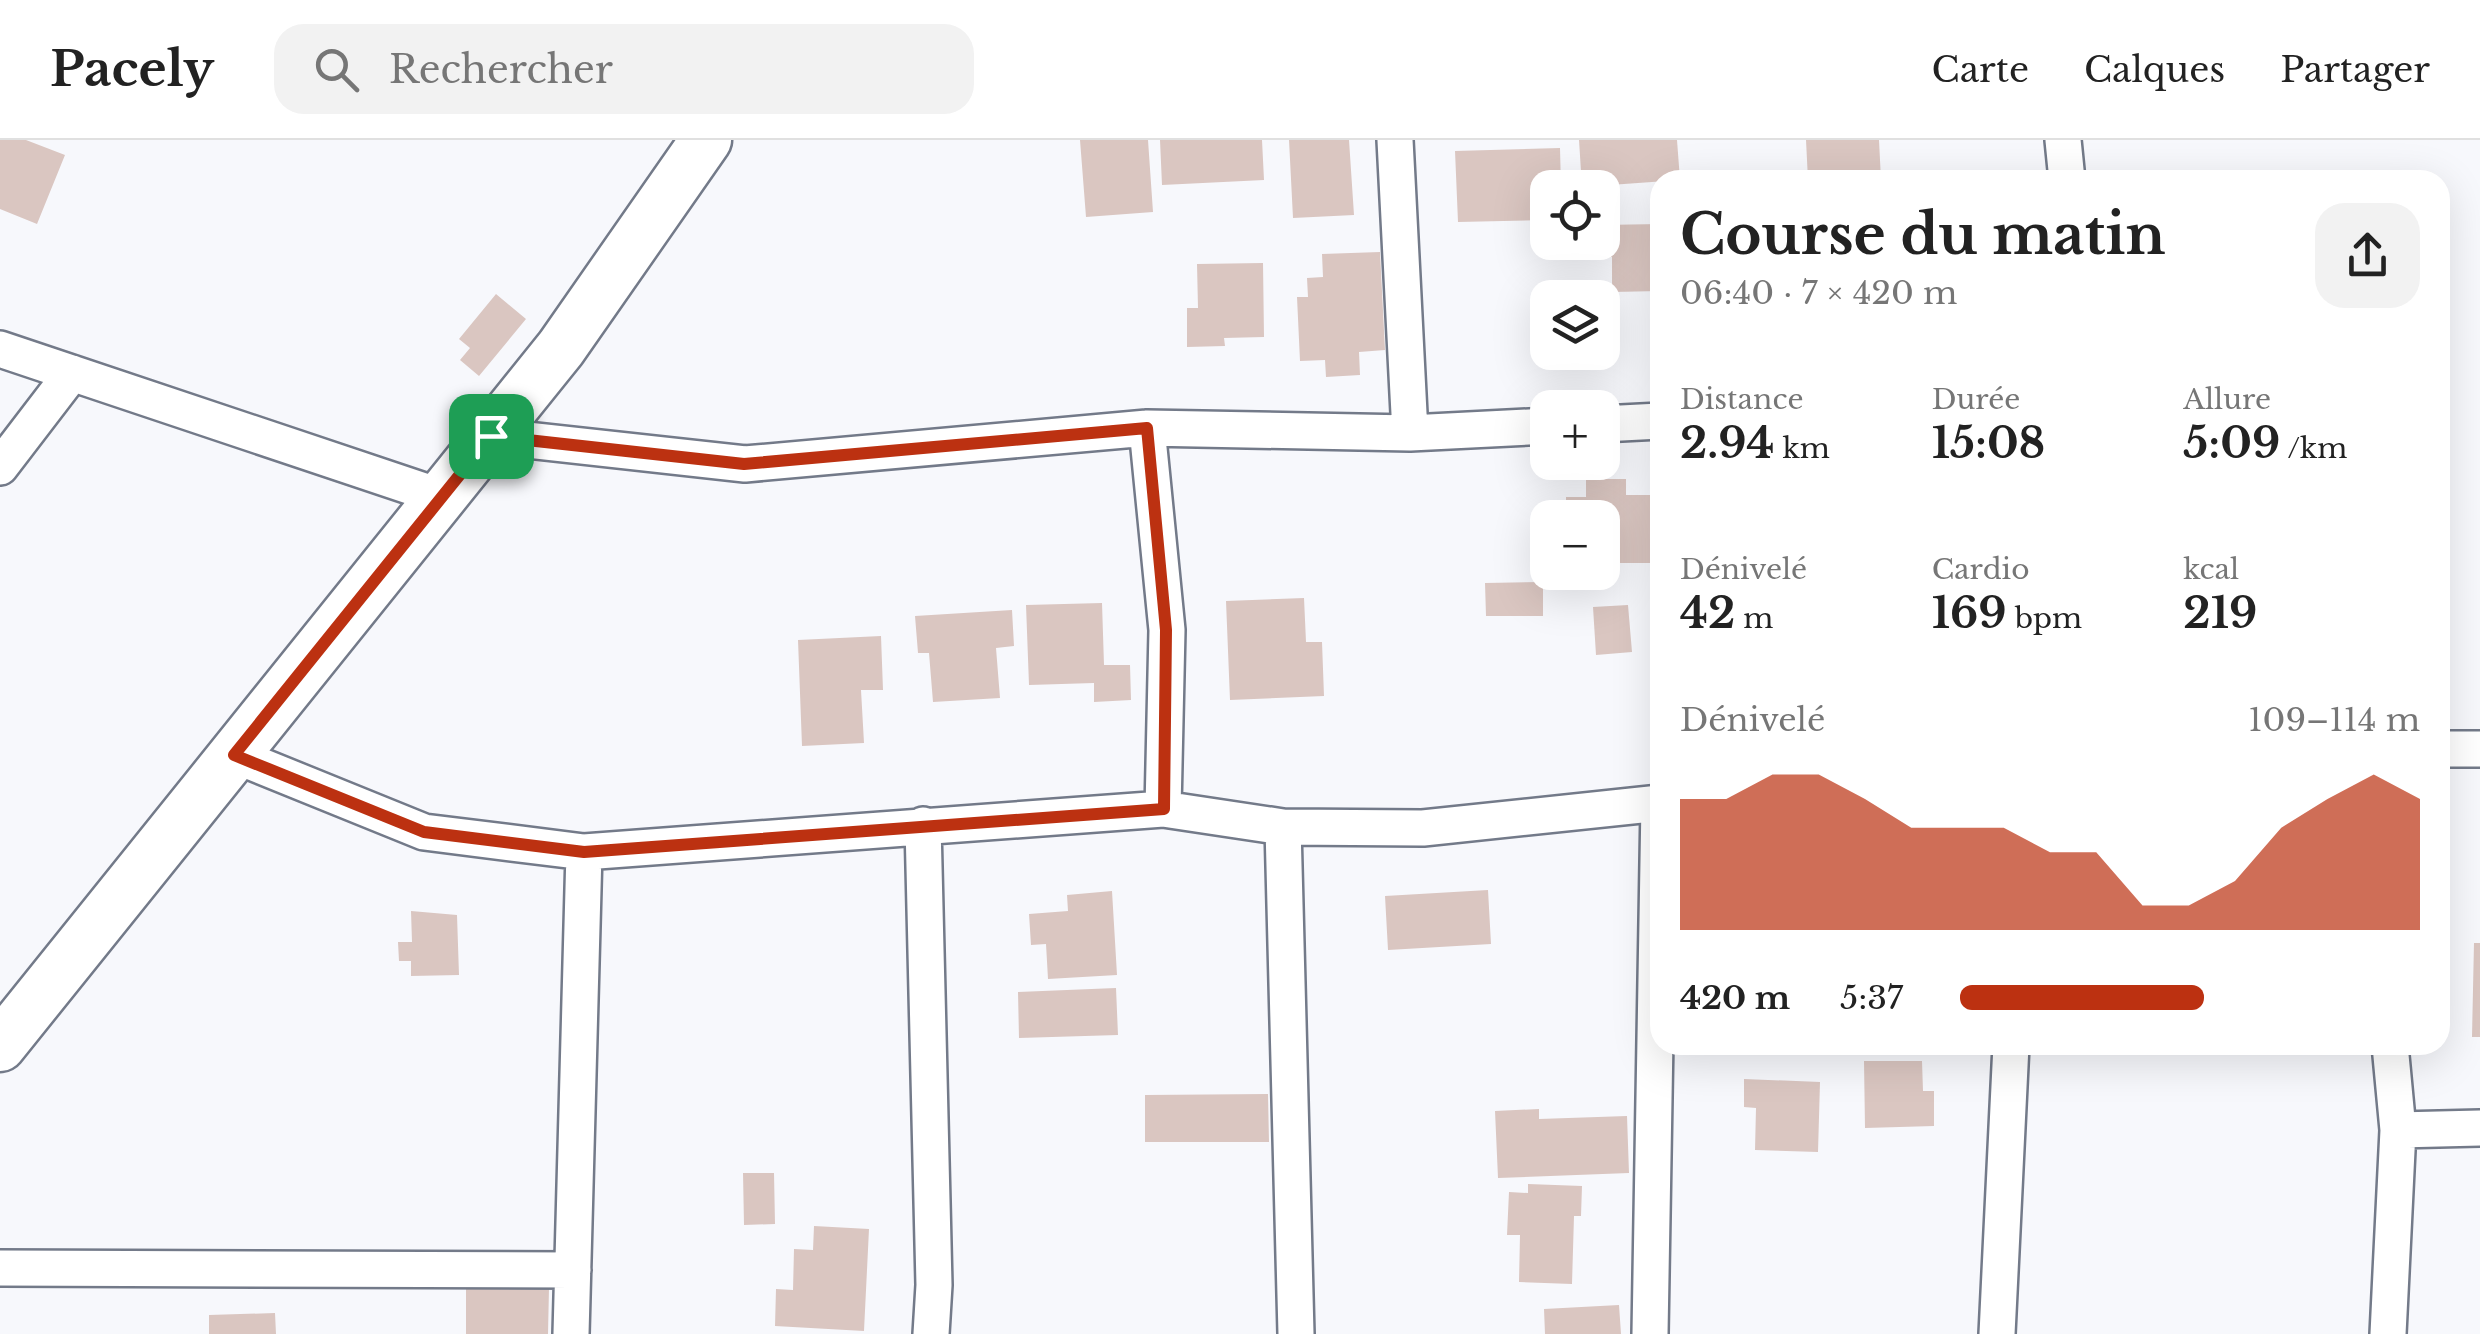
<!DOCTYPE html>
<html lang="fr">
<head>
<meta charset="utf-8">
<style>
  body { margin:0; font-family:"Libre Baskerville",serif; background:#f2f2f2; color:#222; height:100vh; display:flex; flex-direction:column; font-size:38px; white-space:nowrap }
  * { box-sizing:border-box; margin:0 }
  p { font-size:32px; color:#767676 }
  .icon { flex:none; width:55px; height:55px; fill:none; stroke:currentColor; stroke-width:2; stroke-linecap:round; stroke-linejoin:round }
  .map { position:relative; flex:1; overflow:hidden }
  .details { position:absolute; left:1650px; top:30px; width:800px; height:885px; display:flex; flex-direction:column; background:#fff; border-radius:30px; box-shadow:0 10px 40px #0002 }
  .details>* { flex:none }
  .tools { position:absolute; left:1530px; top:30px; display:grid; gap:20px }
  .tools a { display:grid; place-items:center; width:90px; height:90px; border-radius:20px; background:#fff; box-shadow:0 10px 40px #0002; font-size:50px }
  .pin { position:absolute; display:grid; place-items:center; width:85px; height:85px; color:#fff; margin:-42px; border-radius:20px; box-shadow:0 5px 15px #0006 }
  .round { display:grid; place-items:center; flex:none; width:105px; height:105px; border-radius:30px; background:#f2f2f2 }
  .headline { display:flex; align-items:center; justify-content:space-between; height:170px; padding:0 30px }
  h1 { font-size:55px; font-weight:700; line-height:75px }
  .metrics { display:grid; grid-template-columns:repeat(3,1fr); gap:15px; height:170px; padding:10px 30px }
  .metrics div { display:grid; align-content:center }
  .metrics b { font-size:42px; font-weight:700 }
  .metrics small { font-size:28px; font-weight:400 }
  .metrics p { font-size:28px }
  .chart { height:280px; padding:20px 30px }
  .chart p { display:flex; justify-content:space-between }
  .chart svg { width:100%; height:180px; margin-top:10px; fill:#bc3111; opacity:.7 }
  ul { padding:0 30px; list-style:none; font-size:32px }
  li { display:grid; grid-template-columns:160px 120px 1fr; align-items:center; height:75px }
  li i { height:25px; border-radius:12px; background:#bc3111 }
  header { display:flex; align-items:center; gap:60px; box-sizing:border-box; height:140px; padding:0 50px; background:#fff; border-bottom:2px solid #e0e0e0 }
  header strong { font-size:48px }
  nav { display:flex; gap:55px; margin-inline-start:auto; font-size:35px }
  .search { width:700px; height:90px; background:#f2f2f2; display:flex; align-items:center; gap:25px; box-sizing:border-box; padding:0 35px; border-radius:30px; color:#767676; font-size:38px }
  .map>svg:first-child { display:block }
  .building { fill:#dac6c1 }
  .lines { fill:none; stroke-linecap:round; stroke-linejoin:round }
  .street-casing { stroke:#737a89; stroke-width:40 }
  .secondary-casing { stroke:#737a89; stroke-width:55 }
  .street { stroke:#fff; stroke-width:35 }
  .secondary { stroke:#fff; stroke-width:50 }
  .route-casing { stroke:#fff; stroke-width:20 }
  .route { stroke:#bc3111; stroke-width:12 }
</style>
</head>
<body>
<header>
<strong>Pacely</strong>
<div class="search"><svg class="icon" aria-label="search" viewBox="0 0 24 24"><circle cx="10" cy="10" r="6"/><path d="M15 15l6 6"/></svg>Rechercher</div>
<nav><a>Carte</a><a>Calques</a><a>Partager</a></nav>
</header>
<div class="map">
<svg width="2480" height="1194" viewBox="0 0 2480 1194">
  <rect width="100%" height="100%" fill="#f7f8fc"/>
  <path class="building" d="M 0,0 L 26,0 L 65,15 L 37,84 L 0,69 Z
    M 1080,0 L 1148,0 L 1153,72 L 1086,77 Z
    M 1160,0 L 1262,0 L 1264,40 L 1162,45 Z
    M 1289,0 L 1349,0 L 1354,75 L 1293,78 Z
    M 1579,0 L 1677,0 L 1680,40 L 1582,47 Z
    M 1806,0 L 1879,0 L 1881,40 L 1808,40 Z
    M 1560,8 L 1561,48 L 1548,48 L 1548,80 L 1458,82 L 1455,11 Z
    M 1660,84 L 1660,151 L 1612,152 L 1612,117 L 1595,118 L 1594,102 L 1602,102 L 1602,85 Z
    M 1380,112 L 1385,210 L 1359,212 L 1360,235 L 1326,237 L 1325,220 L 1300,221 L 1297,157 L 1308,157 L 1307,138 L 1323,137 L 1322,114 Z
    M 1263,123 L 1264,197 L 1224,198 L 1225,206 L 1187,207 L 1187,168 L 1198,168 L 1197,124 Z
    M 496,154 L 526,179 L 479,236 L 460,220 L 470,208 L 459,199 Z
    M 1586,339 L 1626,339 L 1626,355 L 1651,355 L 1651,423 L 1602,423 L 1602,378 L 1566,378 L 1566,357 L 1586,357 Z
    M 1543,442 L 1543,476 L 1486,476 L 1485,443 Z
    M 1304,458 L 1306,502 L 1322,502 L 1324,556 L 1230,560 L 1226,461 Z
    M 1102,463 L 1104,525 L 1130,525 L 1131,560 L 1094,562 L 1094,543 L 1029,545 L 1026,465 Z
    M 1628,465 L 1632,512 L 1596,515 L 1593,467 Z
    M 1012,470 L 1014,506 L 996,508 L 1000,558 L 933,562 L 929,513 L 918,513 L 915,476 Z
    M 881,496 L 883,550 L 861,550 L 864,603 L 802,606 L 798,500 Z
    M 1488,750 L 1491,804 L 1388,810 L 1385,756 Z
    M 1112,751 L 1117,835 L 1048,839 L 1046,804 L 1031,805 L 1029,774 L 1068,771 L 1067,755 Z
    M 411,771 L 457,775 L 459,835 L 411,836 L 411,821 L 399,821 L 398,802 L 412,802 Z
    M 2474,803 L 2480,803 L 2480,897 L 2472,897 Z
    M 1116,848 L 1118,895 L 1019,898 L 1018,852 Z
    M 1864,921 L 1922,921 L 1923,951 L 1934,951 L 1934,986 L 1865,988 Z
    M 1744,939 L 1820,942 L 1818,1012 L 1755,1010 L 1756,968 L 1744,967 Z
    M 1268,954 L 1269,1002 L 1145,1002 L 1145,955 Z
    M 1539,969 L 1539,979 L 1627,976 L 1629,1033 L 1498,1038 L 1495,971 Z
    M 743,1033 L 774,1033 L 775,1084 L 744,1085 Z
    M 1528,1044 L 1582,1046 L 1581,1076 L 1574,1076 L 1572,1144 L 1519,1142 L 1520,1095 L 1507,1095 L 1509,1052 L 1528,1053 Z
    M 814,1086 L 869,1089 L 864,1191 L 775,1186 L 776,1149 L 793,1150 L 794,1109 L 813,1110 Z
    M 466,1147 L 549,1148 L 548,1194 L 466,1194 Z
    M 1619,1165 L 1621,1194 L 1545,1194 L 1544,1169 Z
    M 275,1173 L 276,1194 L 209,1194 L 209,1175 Z"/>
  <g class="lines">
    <g class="street-casing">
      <path id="street" d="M 1395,0 L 1410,293
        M 2063,0 L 2067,40
        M 0,209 L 442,357
        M 1602,284 L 1660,281
        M 1147,288 L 1167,490 L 1163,669
        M 491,296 L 745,324 L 1147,288 L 1410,293 L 1548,286
        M 0,327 L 72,233
        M 2440,609 L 2480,609
        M 234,615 L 424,692 L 584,712 L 1163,669 L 1283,687 L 1423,688 L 1660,663
        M 923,685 L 934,1145 L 931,1194
        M 1283,687 L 1296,1194
        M 2398,990 L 2480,988
        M 0,1128 L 573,1130
        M 571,1194 L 584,712
        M 1650,1194 L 1659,663
        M 1997,1194 L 2011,905
        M 2388,1194 L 2398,990 L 2390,905"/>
    </g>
    <g class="secondary-casing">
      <path id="secondary" d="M 0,906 L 561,208 L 706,0"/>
    </g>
    <use href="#street" class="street"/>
    <use href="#secondary" class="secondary"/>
  </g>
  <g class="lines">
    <g class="route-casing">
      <path id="route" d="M 1147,288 L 1166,490 L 1164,669 L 584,712 L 424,692 L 234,615 L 491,296 L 744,324 Z"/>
    </g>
    <use href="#route" class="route"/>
  </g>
</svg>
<div class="tools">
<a><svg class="icon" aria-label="locate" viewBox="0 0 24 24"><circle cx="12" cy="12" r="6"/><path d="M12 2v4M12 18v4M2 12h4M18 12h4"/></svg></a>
<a><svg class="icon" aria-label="layers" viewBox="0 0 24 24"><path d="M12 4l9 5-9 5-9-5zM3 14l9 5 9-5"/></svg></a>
<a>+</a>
<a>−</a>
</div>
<div class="pin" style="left:491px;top:296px;background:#1e9e55"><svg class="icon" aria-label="arrive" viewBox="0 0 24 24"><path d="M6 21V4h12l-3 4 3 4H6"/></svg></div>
<section class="details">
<div class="headline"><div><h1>Course du matin</h1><p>06:40 · 7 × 420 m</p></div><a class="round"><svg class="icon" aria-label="share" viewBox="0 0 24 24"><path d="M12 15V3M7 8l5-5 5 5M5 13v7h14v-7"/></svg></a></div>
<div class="metrics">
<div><p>Distance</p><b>2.94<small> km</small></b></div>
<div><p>Durée</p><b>15:08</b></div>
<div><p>Allure</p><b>5:09<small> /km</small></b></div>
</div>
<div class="metrics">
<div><p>Dénivelé</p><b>42<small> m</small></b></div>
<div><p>Cardio</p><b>169<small> bpm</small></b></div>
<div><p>kcal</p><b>219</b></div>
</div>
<div class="chart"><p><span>Dénivelé</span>109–114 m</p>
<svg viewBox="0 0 160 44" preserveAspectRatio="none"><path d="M0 44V12L10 12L20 6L30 6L40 12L50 19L60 19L70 19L80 25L90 25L100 38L110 38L120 32L130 19L140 12L150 6L160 12V44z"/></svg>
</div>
<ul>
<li><b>420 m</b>5:37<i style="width:53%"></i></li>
</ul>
</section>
</div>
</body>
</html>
